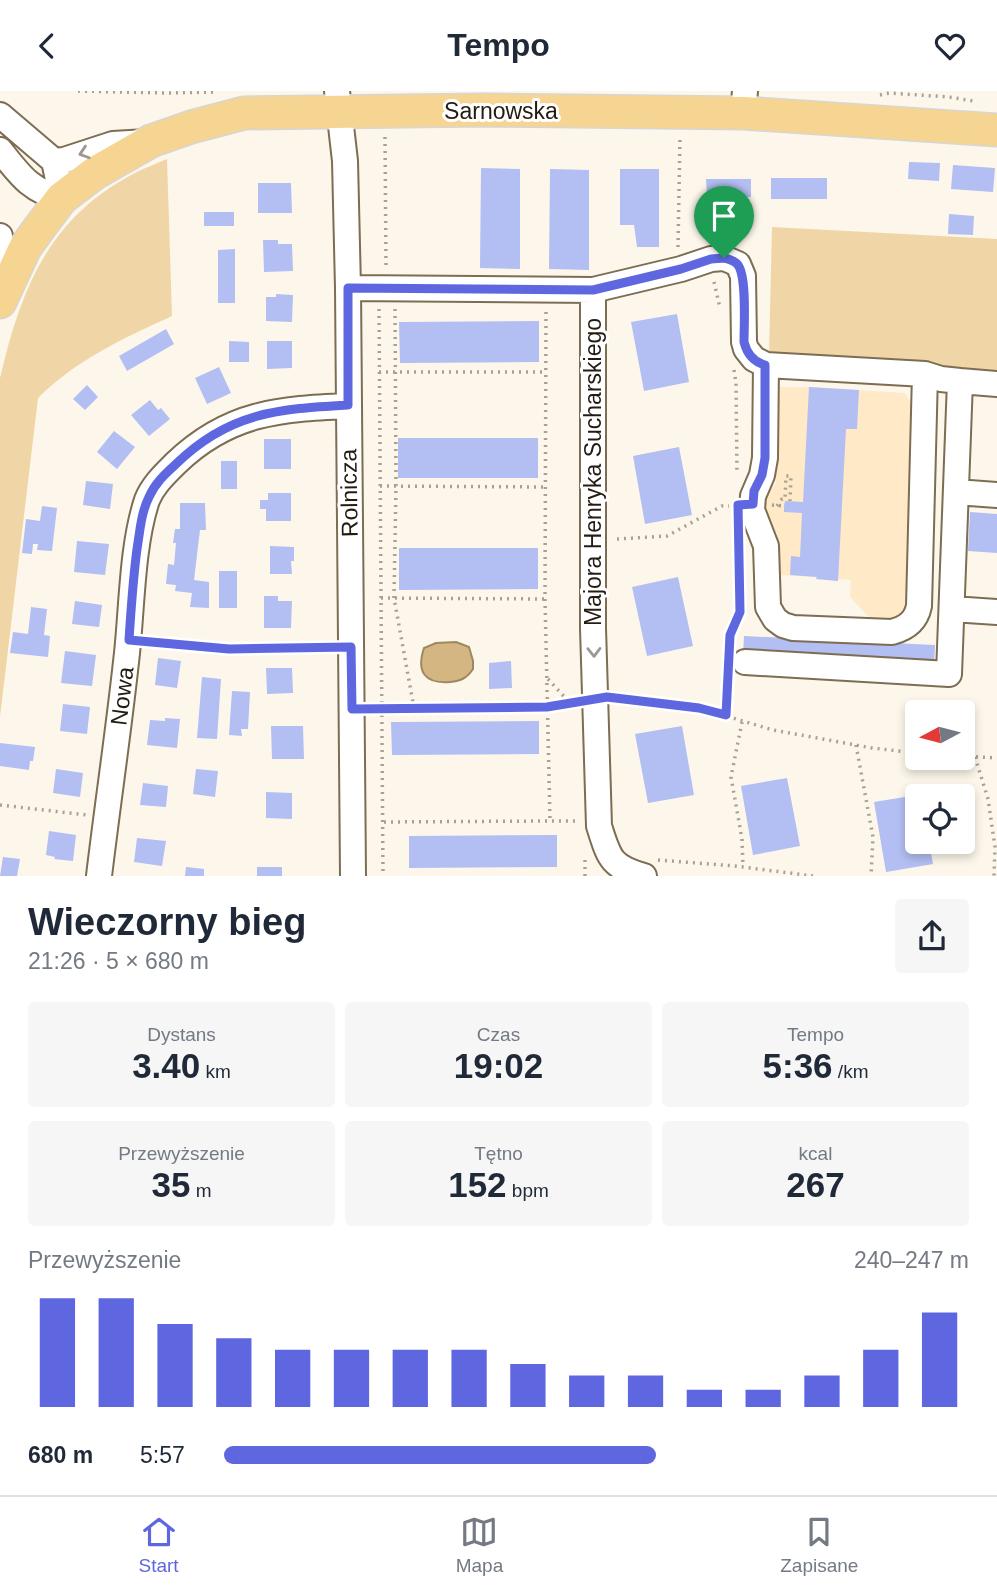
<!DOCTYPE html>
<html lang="pl">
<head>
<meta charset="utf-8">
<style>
  body { margin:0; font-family:Helvetica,sans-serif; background:#f6f6f7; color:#1f2937; height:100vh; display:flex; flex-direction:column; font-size:26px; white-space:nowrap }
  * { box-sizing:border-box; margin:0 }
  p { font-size:23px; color:#747a83 }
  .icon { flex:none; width:38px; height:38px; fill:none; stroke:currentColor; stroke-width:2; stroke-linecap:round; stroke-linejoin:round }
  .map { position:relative; height:785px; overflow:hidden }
  .details { display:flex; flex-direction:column; background:#fff; flex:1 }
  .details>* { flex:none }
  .needle { width:46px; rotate:263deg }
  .tools { position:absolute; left:905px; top:609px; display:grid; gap:14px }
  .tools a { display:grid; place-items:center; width:70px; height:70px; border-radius:7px; background:#fff; box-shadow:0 4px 10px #0003; font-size:35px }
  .pin { position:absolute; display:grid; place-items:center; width:60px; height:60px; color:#fff; margin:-72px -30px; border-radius:50% 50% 50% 0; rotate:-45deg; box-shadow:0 0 7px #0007 }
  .pin .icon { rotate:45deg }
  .round { display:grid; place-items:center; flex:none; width:74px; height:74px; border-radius:7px; background:#f6f6f7 }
  .headline { display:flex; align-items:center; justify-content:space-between; height:119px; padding:0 28px }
  h1 { font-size:38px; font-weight:800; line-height:52px }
  .metrics { display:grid; grid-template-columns:repeat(3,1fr); gap:10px; height:119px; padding:7px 28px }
  .metrics div { display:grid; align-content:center; border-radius:7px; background:#f6f6f7; text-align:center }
  .metrics b { font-size:35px; font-weight:800 }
  .metrics small { font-size:19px; font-weight:400 }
  .metrics p { font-size:19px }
  .chart { height:196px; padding:14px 28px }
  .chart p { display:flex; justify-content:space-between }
  .chart svg { width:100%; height:126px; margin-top:7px; stroke:#5e67df; stroke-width:6 }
  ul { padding:0 28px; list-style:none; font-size:23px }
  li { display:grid; grid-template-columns:112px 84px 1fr; align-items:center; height:52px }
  li i { height:18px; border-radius:9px; background:#5e67df }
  header { display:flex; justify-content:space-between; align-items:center; height:91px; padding:0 28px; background:#fff; font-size:32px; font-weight:800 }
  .tab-bar { display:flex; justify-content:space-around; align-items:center; height:98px; border-top:2px solid #e0e1e3; background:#fff; font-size:19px; color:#747a83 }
  .tab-bar a { display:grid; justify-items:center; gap:4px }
  .tab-bar .active { color:#5e67df }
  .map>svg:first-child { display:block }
  .built { fill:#ffe9c6 }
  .green { fill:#f0d5a6 }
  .water { fill:#d4b682; stroke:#9f8860; stroke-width:2 }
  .building { fill:#b3bef3 }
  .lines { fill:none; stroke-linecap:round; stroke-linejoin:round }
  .minor-casing { stroke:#7c6d53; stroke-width:28 }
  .major-casing { stroke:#d7d6d4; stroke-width:35 }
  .path { stroke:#a6a095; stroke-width:3.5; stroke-dasharray:2 5; stroke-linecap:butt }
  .minor { stroke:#fff; stroke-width:24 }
  .major { stroke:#f6d491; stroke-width:32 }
  .oneway { stroke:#9c9994 }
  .route-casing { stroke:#fff; stroke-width:14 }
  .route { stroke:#5e67df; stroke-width:9 }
  .labels { text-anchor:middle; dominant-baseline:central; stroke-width:6; stroke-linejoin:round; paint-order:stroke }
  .street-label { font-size:23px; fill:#221c12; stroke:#fff }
</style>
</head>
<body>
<header><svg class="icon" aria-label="back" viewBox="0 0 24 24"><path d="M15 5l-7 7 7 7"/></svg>Tempo<svg class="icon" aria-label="heart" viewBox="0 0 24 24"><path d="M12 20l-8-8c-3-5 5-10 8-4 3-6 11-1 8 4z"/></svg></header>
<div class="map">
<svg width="997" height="785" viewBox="0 0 997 785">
  <rect width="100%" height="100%" fill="#fdf7eb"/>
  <path class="built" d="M 776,296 L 809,296 L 905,302 L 914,318 L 909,511 L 894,530 L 871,528 L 850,506 L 851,489 L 838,488 L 838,490 L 816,488 L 816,486 L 778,484 L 777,443 L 763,417 L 763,409 L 776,392 Z"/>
  <path class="green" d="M 167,68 L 172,225 C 124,247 76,269 38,307 L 0,626 L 0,287 C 21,198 48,128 133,83 C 144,77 156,73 167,68 Z
    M 772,136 L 997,148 L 997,280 L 948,278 L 769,264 Z"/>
  <path class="water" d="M 456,551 L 469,556 L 473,570 L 473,578 C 467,587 461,590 450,591 C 425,593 416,581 424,557 L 436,552 Z"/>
  <path class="building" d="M 909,71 L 940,72 L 939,90 L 908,88 Z
    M 953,74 L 995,77 L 993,101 L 951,98 Z
    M 481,77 L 520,78 L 520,178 L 480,177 Z
    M 550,78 L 589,79 L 589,179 L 549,178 Z
    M 620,78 L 659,78 L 659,156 L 637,156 L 634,134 L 620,134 Z
    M 771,87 L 827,87 L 827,108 L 771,108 Z
    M 706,88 L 751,88 L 751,106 L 707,106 Z
    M 258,92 L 291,92 L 292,122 L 258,122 Z
    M 204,121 L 234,121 L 234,135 L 204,135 Z
    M 949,123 L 974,125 L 973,144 L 948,143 Z
    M 263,149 L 278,149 L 278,153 L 292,153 L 293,180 L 264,181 Z
    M 235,158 L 235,212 L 218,212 L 218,159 Z
    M 276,203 L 293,204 L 292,231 L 266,230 L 266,206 L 276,206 Z
    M 677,223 L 689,291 L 644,300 L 631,231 Z
    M 539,230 L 539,271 L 400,272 L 399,231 Z
    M 166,238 L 174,253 L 127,280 L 119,265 Z
    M 229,250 L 249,251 L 249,271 L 229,271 Z
    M 267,250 L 292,250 L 292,277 L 267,278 Z
    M 219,276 L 231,302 L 207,313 L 195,287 Z
    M 87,294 L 98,306 L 85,319 L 73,308 Z
    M 809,296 L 859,299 L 857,338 L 846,338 L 838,490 L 816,488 L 817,486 L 790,484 L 791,465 L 800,466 L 802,422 L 784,421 L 784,415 L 785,410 L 803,411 Z
    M 150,309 L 158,319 L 161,317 L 170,328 L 149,345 L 131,324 Z
    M 114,340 L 135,356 L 117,378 L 97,361 Z
    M 398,347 L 538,347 L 538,387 L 398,387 Z
    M 264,348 L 291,348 L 291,378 L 264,378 Z
    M 679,356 L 692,424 L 645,433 L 633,365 Z
    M 221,370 L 237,370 L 237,398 L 221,398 Z
    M 86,390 L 113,393 L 110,418 L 83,414 Z
    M 268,402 L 291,402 L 291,430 L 266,430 L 266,418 L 260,418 L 260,409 L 268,409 Z
    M 180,412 L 205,412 L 206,439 L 200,439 L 194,489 L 209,491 L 209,517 L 190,516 L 192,502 L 175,500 L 176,494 L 166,493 L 168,473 L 174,474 L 176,452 L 173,452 L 175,438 L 180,438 Z
    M 42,415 L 57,417 L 52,460 L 37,459 L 38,453 L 33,453 L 32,463 L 22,462 L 26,428 L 40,430 Z
    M 970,421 L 997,423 L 997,462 L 968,460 Z
    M 77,450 L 109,453 L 105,484 L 74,481 Z
    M 270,455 L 294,456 L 294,470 L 291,470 L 292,483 L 270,483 Z
    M 399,457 L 538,457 L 538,498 L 399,499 Z
    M 219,480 L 237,480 L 237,517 L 219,517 Z
    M 678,486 L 693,555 L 647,565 L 632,496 Z
    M 264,505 L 278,505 L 278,510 L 292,510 L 291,537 L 264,537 Z
    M 75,510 L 102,514 L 99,536 L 72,533 Z
    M 31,516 L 47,518 L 44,544 L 50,545 L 48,566 L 10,562 L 13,541 L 28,543 Z
    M 744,545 L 935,554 L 934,573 L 743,564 Z
    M 65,560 L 96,564 L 92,595 L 61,592 Z
    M 158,567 L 181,570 L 177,597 L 155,594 Z
    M 511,570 L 512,597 L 489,598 L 489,572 Z
    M 266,577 L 292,577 L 293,602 L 267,603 Z
    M 202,586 L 221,588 L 217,648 L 197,647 Z
    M 232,600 L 250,601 L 248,638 L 241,638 L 242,645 L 229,644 Z
    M 938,612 L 952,613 L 952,621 L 938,621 Z
    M 63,613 L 90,616 L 87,643 L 60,640 Z
    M 165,627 L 180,628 L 177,657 L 147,654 L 150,629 L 165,630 Z
    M 539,630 L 539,663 L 392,664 L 391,631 Z
    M 271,635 L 303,635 L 304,668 L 272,668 Z
    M 682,635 L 694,704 L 648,712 L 635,643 Z
    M 0,652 L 35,656 L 33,670 L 30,670 L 29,679 L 0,675 Z
    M 56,678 L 83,682 L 80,706 L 53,702 Z
    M 196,678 L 218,680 L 215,706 L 193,703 Z
    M 787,687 L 800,755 L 753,764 L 741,695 Z
    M 143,692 L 168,695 L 166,716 L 140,714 Z
    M 266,701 L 292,702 L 292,728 L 266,727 Z
    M 917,704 L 917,751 L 929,751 L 933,773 L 886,781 L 874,711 Z
    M 49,740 L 76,744 L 73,770 L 54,768 L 55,766 L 46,764 Z
    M 557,744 L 557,776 L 409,777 L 409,745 Z
    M 137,747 L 166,750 L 162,775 L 134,771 Z
    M 3,766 L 20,768 L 17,785 L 0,785 Z
    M 186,776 L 204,778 L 204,785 L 185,785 Z
    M 257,776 L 282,776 L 282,785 L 257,785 Z"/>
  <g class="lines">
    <g class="minor-casing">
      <path id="minor" d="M 337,0 L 345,70 L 348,197 L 353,785
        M 743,22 L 745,0
        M 0,24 L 54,70 L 64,69 L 113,53 L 147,51
        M 0,59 C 19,83 31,101 62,107 L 54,70
        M 0,145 L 1,204
        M 348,197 L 593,199 L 681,178 L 711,168 L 724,167 L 738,173 L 743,185 L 744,251 L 746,258 L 754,268 L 766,274 L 925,283 L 941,288 L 960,290 L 949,583 L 745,571
        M 593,199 L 593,537 L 599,735 C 609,766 610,776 644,785
        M 766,274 L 765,367 L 762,384 L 753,405 L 752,419 L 766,455 L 768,516 L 775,528 L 783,534 L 793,537 L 892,541 C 907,537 916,530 919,515 L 925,283
        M 960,290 L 997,293
        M 956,401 L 997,404
        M 952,518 L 997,521
        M 99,785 C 108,710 119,637 127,562 C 132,515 132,454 147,409 C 153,394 165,383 176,372 C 229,321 280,318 348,315"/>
    </g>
    <g class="major-casing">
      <path id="major" d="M 0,211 L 25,157 L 40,136 L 62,107 L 95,82 L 151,50 L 191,36 L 244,22 L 483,19 L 743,22 L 997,39"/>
    </g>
    <path class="path" d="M 78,0 L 165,2 L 218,1
      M 880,4 L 889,2 L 949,6 L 973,10
      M 385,46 L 386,175
      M 678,156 L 680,46
      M 714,191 L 720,217
      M 379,218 L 383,785
      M 395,218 L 396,395 L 394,507 L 414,617
      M 546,221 L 545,508 L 550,730 L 579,730
      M 734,279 L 736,292 L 737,383
      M 379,281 L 546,281
      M 380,395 L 545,396
      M 772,414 L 784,415
      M 777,415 L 782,408 L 785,408 L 786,385 L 791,385 L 790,410
      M 617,448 L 667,445 L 722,415 L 729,415
      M 381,507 L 545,508
      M 151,551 L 229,558 L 332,557
      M 730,556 L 730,544 L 740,521 L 738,447
      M 548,588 L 570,612
      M 617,607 L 699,617 L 773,639 L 872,657 L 917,662
      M 373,617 L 547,616 L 575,612
      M 726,624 L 728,585
      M 742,631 L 731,686 L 742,748 L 743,775
      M 856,654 L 873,746 L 871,785
      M 962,665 L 997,667
      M 975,666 L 988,708 L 995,756 L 994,785
      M 0,714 L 87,724
      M 384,731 L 550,730
      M 658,769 L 735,775 L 813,785
      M 585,785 L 585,766"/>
    <use href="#minor" class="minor"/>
    <use href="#major" class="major"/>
  </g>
  <defs><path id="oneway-chevron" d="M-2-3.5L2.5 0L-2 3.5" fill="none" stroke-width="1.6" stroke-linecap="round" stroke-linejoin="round" transform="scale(1.75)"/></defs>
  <g class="oneway">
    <use href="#oneway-chevron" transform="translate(84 62) rotate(162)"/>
    <use href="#oneway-chevron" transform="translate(594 561) rotate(89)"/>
  </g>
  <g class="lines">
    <g class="route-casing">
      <path id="route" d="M 724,167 C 729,168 735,170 738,174 C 747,186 744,235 744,251 C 747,263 754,271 765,274 L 765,367 L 762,384 L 754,400 L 753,413 L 738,414 L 740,521 L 730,544 L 726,624 L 699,617 L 607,606 L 547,616 L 352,618 L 351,556 L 229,558 L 129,549 C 131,518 133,488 137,458 C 140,440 141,422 149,406 C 155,392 165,383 176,373 C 229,321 279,318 348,314 L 348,197 L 593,199 L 681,178 L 711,168 Z"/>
    </g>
    <use href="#route" class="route"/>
  </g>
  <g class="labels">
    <g class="street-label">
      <text x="501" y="20">Sarnowska</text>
      <text transform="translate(593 381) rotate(-90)">Majora Henryka Sucharskiego</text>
      <text transform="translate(349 402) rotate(-91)">Rolnicza</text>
      <text transform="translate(122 605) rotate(-83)">Nowa</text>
    </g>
  </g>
</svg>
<div class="tools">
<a><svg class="needle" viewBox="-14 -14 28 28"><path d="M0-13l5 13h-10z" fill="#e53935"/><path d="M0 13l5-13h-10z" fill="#747a83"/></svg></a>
<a><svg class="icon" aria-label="locate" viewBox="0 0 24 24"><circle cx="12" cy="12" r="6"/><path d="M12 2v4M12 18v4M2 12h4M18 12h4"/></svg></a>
</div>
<div class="pin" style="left:724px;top:167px;background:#1e9e55"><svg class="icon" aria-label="arrive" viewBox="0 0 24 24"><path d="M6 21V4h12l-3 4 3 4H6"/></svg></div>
</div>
<section class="details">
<div class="headline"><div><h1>Wieczorny bieg</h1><p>21:26 · 5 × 680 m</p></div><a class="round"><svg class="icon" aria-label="share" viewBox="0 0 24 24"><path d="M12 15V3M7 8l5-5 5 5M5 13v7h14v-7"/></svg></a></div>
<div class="metrics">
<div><p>Dystans</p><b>3.40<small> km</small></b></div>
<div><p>Czas</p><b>19:02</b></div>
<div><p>Tempo</p><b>5:36<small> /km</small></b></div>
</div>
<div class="metrics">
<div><p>Przewyższenie</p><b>35<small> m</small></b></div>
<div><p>Tętno</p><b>152<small> bpm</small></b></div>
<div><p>kcal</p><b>267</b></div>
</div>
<div class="chart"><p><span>Przewyższenie</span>240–247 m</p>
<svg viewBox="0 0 160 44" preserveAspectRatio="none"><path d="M5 44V6M15 44V6M25 44V15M35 44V20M45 44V24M55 44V24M65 44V24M75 44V24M85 44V29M95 44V33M105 44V33M115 44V38M125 44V38M135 44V33M145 44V24M155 44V11"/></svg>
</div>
<ul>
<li><b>680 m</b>5:57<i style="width:58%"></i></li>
</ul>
</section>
<nav class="tab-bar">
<a class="active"><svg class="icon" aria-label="home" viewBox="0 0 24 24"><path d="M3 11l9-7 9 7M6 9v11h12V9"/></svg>Start</a>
<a><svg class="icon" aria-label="map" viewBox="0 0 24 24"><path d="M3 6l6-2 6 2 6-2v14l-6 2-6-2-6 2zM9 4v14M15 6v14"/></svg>Mapa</a>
<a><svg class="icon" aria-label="saved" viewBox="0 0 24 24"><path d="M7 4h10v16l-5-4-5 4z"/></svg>Zapisane</a>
</nav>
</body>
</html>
